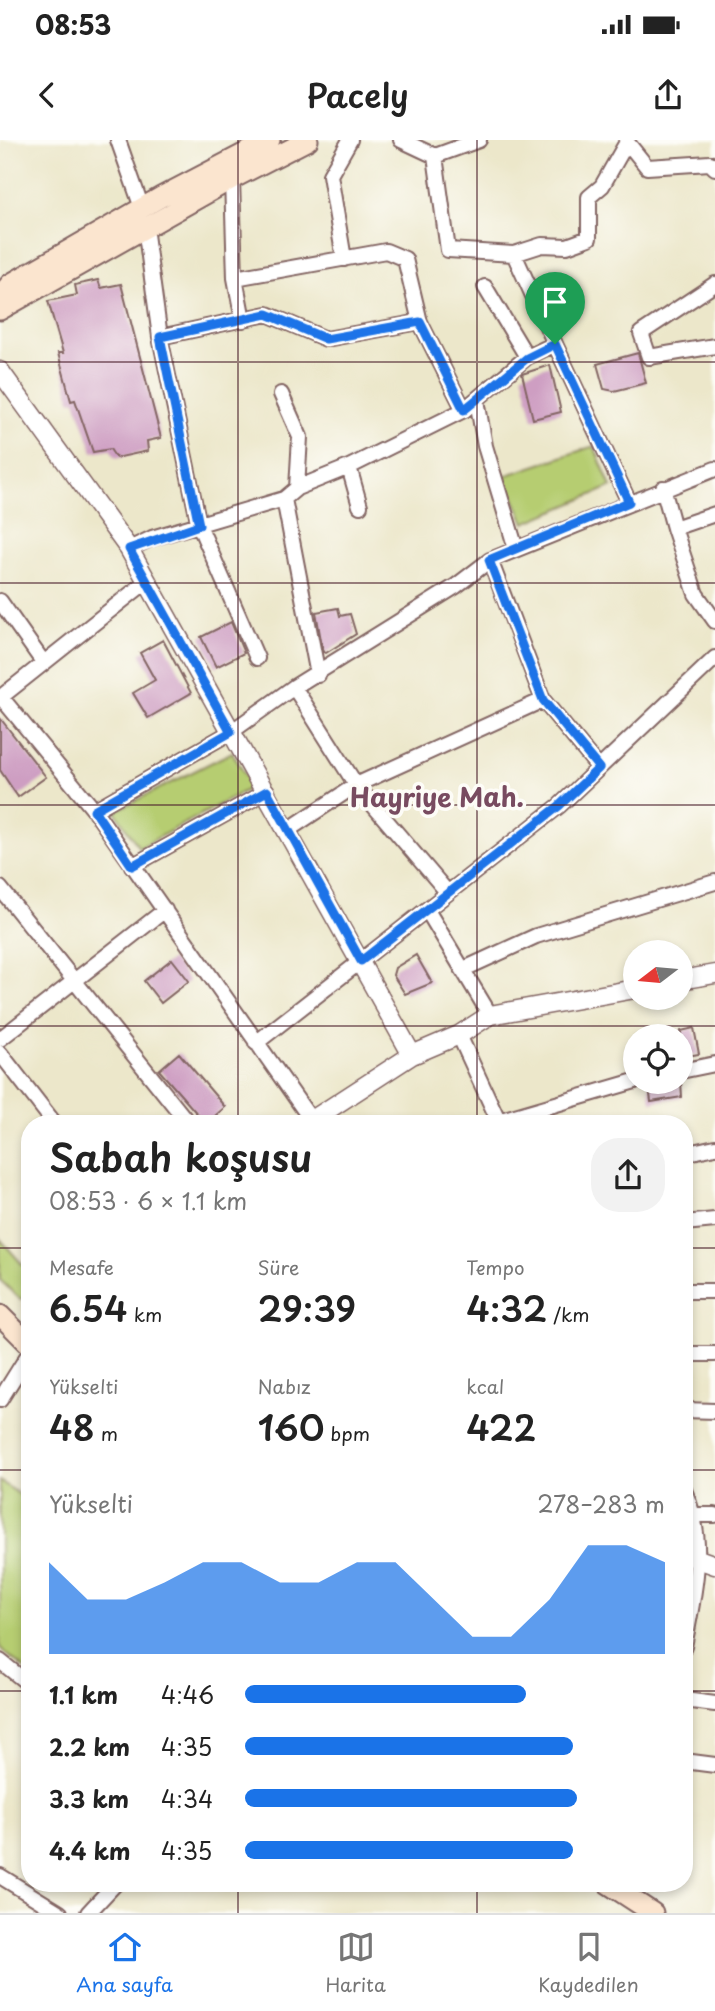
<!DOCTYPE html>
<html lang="tr">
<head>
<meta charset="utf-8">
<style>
  body { margin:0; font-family:"Playpen Sans",sans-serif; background:#f2f2f2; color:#222; height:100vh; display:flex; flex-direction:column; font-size:26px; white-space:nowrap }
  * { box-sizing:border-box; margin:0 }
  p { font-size:23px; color:#767676 }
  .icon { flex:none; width:38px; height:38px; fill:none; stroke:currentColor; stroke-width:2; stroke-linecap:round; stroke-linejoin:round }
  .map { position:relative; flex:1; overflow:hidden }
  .drawer { position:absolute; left:21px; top:975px; width:672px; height:777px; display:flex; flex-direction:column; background:#fff; border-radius:28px; box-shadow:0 4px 10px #0003 }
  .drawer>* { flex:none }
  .needle { width:46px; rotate:254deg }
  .fabs { position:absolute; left:623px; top:800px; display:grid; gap:14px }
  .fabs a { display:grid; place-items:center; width:70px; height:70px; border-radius:50%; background:#fff; box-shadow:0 4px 10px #0003; font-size:35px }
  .pin { position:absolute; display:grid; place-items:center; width:60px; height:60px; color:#fff; margin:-72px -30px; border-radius:50% 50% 50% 0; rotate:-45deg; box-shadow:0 0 7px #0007 }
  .pin .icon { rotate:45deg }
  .round { display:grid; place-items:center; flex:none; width:74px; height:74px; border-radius:28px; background:#f2f2f2 }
  .overview { display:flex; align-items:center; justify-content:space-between; height:119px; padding:0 28px }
  h1 { font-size:38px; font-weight:600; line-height:52px }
  .figures { display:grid; grid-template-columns:repeat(3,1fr); gap:10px; height:119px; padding:7px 28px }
  .figures div { display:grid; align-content:center }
  .figures b { font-size:35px; font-weight:600 }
  .figures small { font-size:19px; font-weight:400 }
  .figures p { font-size:19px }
  .chart { height:196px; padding:14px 28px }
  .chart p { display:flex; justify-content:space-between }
  .chart svg { width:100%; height:126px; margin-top:7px; fill:#1a73e8; opacity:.7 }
  ul { padding:0 28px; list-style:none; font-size:23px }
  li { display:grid; grid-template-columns:112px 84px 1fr; align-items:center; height:52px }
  li i { height:18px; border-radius:9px; background:#1a73e8 }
  .status { display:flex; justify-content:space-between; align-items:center; height:49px; padding:0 35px; background:#fff; direction:ltr }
  .status svg { height:19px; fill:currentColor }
  header { display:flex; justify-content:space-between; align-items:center; height:91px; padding:0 28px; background:#fff; font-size:32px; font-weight:600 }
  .menu { display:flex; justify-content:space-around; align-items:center; height:98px; border-top:2px solid #e0e0e0; background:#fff; font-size:19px; color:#767676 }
  .menu a { display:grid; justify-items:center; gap:4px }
  .menu .on { color:#1a73e8 }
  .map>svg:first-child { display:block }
  .green { fill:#b6cd71; stroke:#80764e; stroke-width:2 }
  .building { fill:#ce9ec2 }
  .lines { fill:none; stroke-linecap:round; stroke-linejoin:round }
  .minor-casing { stroke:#836563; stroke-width:18 }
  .tertiary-casing { stroke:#836563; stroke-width:21 }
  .secondary-casing { stroke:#836563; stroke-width:23 }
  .minor { stroke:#fff; stroke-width:14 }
  .tertiary { stroke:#fff; stroke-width:18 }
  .secondary { stroke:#fbe5cf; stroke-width:19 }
  .route-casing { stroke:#fff; stroke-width:14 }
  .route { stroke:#1a73e8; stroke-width:9 }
  .grid { fill:none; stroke:#4a1f2b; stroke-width:2; stroke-opacity:0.55 }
  .labels { text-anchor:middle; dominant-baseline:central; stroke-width:7; stroke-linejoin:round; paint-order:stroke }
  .district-label { font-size:26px; font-weight:bold; fill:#784b60; stroke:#fdfcf7 }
</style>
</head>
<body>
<div class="status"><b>08:53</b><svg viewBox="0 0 49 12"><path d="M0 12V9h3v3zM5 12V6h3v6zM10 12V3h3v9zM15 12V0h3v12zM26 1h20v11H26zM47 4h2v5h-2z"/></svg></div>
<header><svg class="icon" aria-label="back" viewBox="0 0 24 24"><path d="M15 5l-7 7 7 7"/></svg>Pacely<svg class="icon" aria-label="share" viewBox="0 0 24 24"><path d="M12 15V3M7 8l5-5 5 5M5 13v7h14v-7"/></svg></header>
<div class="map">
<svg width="715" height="1773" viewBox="0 0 715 1773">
  <rect width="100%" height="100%" fill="#fdfcf7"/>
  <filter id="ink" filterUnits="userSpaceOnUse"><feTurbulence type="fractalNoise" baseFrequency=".0143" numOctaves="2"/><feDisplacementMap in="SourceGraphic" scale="14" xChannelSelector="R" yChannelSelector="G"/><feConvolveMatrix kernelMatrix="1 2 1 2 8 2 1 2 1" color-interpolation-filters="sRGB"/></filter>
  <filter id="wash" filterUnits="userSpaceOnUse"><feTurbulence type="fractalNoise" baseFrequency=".00686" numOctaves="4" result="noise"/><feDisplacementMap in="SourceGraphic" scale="28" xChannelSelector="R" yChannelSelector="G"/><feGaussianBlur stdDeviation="1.57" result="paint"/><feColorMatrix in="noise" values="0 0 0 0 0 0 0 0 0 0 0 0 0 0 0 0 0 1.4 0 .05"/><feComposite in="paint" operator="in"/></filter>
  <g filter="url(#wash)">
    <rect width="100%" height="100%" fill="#ece7ca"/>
    <path class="green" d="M 594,306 L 611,347 L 525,383 L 504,336 Z
      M 232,612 L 252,647 L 139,708 L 115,671 Z
      M 0,1099 L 30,1133 L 30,1157 L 20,1159 L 0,1140 Z
      M 0,1341 L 30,1362 L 30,1534 L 0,1508 Z"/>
    <g id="blocks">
      <path class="building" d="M 98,140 L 101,148 L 121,144 L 161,298 L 147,301 L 148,311 L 116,318 L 110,309 L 93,312 L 75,260 L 71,261 L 58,213 L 63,213 L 48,161 L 77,155 L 75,145 Z
        M 638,213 L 646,243 L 614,251 L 604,249 L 597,224 Z
        M 550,225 L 561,272 L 533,279 L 522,234 Z
        M 338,468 L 340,476 L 350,474 L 356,494 L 326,513 L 323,512 L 316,472 Z
        M 231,482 L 244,513 L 216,527 L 201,497 Z
        M 163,500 L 191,553 L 148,578 L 133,553 L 155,540 L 140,513 Z
        M 0,578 L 46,637 L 18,657 L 0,630 Z
        M 416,815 L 432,843 L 405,854 L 393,835 L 395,828 Z
        M 172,819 L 189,841 L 161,863 L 144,841 Z
        M 694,888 L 699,914 L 681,917 L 681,891 Z
        M 179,913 L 225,967 L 206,984 L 159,930 Z
        M 667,942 L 681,942 L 682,957 L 651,962 L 649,946 Z"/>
    </g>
  </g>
  <g filter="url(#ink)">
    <use href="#blocks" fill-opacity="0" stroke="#836563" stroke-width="2"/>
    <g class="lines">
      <g class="minor-casing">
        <path id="minor" d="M 118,0 L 142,68
          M 401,0 L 435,16 L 448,110 L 514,114 L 555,204
          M 435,16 L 479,0
          M 232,39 L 235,138 L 243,180
          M 145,87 L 160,197 L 267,174 L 326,199 L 420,182
          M 514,114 L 542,105 L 567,106 L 589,98 L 589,57 L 602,46 L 627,2 L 647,27 L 710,23 L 715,28
          M 344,119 L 330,35 L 350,0
          M 235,138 L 386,111 L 405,119 L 420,182 L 464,270
          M 715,144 L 641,193 L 649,217 L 715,206
          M 485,147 L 527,217
          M 160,197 L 199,385 L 257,518
          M 281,254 L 300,297 L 297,348
          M 477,260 L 485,306 L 516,409
          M 349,327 L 360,366
          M 663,348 L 674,388 L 715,374
          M 284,359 L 318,535
          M 674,388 L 696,454 L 715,481
          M 129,409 L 152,398 L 284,359 L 297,348 L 349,327 L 464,270 L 527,217 L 555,204 L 629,362
          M 490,420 L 543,560 L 599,628
          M 147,441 L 1,557 L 94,670 L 314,984
          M 0,461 L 43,522
          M 294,547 L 356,645 L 448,753
          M 94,670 L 231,592 L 294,547 L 456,446 L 490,420 L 715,329
          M 288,690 L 356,645 L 543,560
          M 132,726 L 267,651
          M 0,748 L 189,984
          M 427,770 L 490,875
          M 464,829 L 536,796 L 715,742
          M 459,895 L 500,984
          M 0,899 L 165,770
          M 256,903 L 559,666 L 715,518
          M 0,913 L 55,984
          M 681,931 L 715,924
          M 498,981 L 635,941
          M 684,1014 L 715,1007
          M 684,1083 L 715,1080
          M 684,1151 L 715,1151
          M 684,1214 L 715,1214
          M 0,1260 L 30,1212
          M 684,1270 L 715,1271
          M 684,1350 C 708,1404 694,1451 684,1507
          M 695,1375 L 715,1375
          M 0,1521 L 30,1545
          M 684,1560 L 715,1564
          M 684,1621 L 715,1625
          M 0,1736 L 60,1773
          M 88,1773 L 116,1743"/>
      </g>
      <g class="tertiary-casing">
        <path id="tertiary" d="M 0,231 L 129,409 L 412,915
          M 681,840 L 715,834
          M 306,984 L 412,915 L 459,895 L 490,875 L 635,849
          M 684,1414 L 715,1425"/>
      </g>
      <g class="secondary-casing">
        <path id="secondary" d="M 0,156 L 10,144 L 161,57 L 270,0
          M 0,170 L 232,39 L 308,0
          M 0,1175 L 30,1205
          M 607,1743 L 653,1773"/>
      </g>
      <use href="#minor" class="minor"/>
      <use href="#tertiary" class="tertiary"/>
      <use href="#secondary" class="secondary"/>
    </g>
  </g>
  <g class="lines" filter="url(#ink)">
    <g class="route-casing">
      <path id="route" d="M 267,174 L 326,199 L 420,182 L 464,270 L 527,218 L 555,204 L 629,362 L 489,420 L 543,560 L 599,628 L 559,666 L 361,821 L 267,651 L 132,726 L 94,670 L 231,592 L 129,409 L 199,385 L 160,197 Z"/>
    </g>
    <use href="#route" class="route"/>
  </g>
  <path class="grid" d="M 238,0 L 238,984M 477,0 L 477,984M 0,222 L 715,222M 0,443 L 715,443M 0,665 L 715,665M 0,886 L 715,886M 0,1108 L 30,1108M 684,1108 L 715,1108M 0,1330 L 30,1330M 684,1330 L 715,1330M 0,1551 L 30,1551M 684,1551 L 715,1551M 238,1743 L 238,1773M 477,1743 L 477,1773"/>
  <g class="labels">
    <g class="district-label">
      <text x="437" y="656">Hayriye Mah.</text>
    </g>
  </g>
</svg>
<div class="fabs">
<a><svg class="needle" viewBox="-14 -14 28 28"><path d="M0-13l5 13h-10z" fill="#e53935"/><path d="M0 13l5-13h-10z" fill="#767676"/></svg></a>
<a><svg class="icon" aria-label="locate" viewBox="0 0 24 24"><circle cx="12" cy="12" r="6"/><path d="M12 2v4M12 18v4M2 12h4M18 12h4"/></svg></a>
</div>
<div class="pin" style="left:555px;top:204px;background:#1e9e55"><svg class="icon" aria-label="arrive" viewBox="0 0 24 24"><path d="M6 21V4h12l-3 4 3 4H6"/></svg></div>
<section class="drawer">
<div class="overview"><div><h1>Sabah koşusu</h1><p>08:53 · 6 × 1.1 km</p></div><a class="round"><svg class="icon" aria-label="share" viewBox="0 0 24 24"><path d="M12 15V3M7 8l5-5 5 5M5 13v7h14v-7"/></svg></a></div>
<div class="figures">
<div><p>Mesafe</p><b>6.54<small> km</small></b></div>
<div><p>Süre</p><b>29:39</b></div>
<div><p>Tempo</p><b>4:32<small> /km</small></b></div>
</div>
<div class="figures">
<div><p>Yükselti</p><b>48<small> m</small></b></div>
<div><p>Nabız</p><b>160<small> bpm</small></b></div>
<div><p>kcal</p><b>422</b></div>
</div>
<div class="chart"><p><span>Yükselti</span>278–283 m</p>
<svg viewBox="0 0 160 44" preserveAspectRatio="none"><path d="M0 44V12L10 25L20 25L30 19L40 12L50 12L60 19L70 19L80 12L90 12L100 25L110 38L120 38L130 25L140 6L150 6L160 12V44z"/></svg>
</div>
<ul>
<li><b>1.1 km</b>4:46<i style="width:67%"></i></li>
<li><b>2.2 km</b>4:35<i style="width:78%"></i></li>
<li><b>3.3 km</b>4:34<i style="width:79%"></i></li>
<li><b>4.4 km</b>4:35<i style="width:78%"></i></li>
</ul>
</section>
</div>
<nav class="menu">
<a class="on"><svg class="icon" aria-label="home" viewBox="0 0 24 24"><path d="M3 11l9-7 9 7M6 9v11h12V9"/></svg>Ana sayfa</a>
<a><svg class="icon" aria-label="map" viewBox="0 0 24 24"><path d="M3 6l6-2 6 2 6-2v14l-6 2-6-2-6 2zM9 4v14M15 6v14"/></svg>Harita</a>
<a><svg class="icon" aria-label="saved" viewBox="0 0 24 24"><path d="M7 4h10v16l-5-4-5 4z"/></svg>Kaydedilen</a>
</nav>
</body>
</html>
